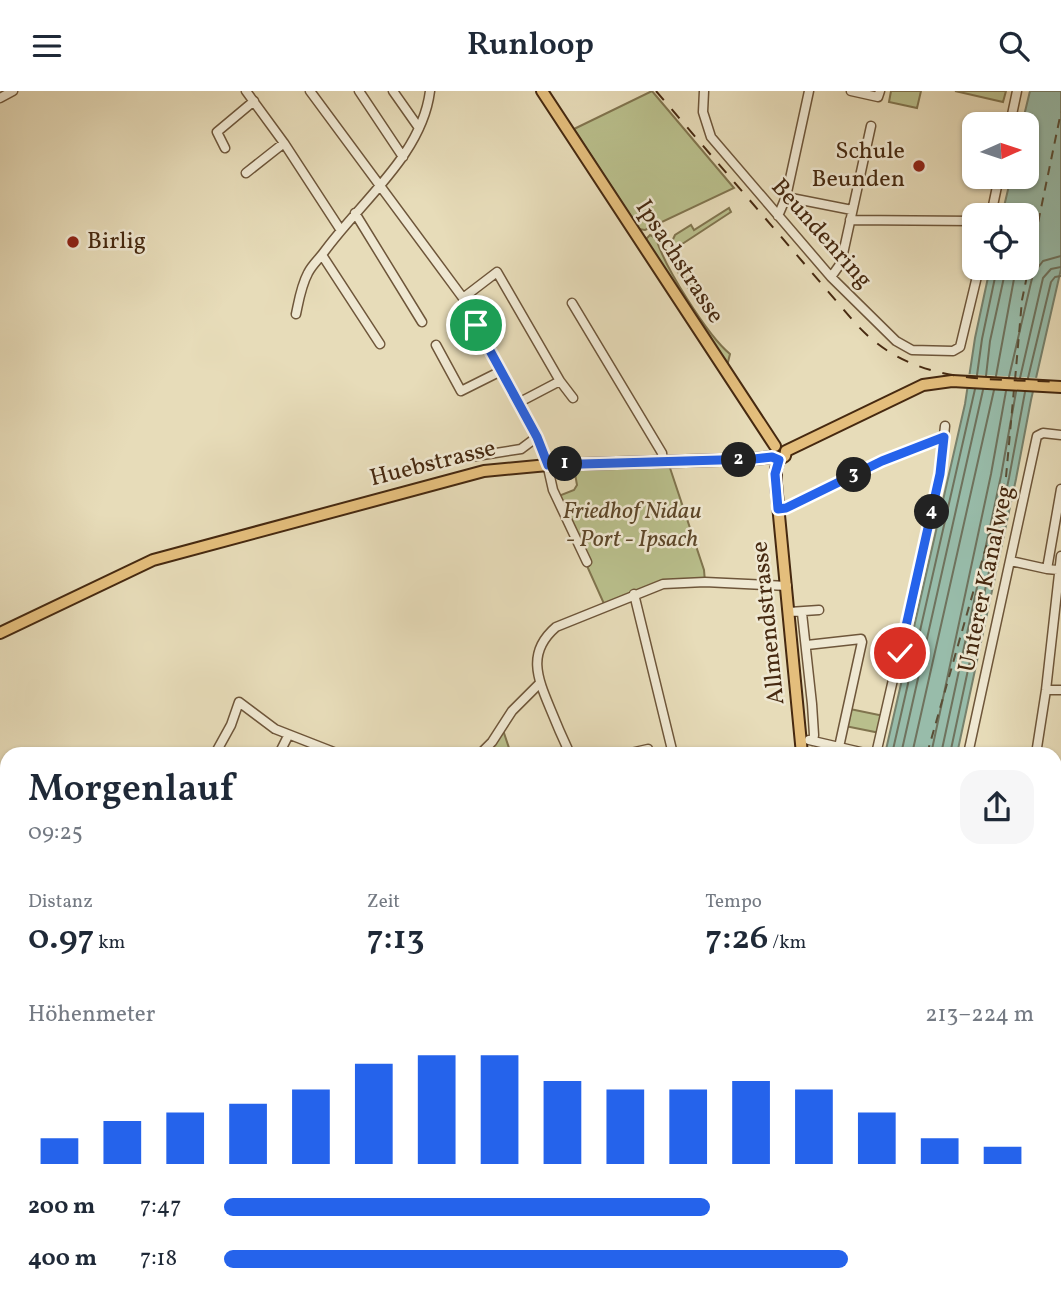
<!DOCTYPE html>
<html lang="de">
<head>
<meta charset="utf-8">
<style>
  body { margin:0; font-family:Vollkorn,serif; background:#f6f6f7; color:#1f2937; height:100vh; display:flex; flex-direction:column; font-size:26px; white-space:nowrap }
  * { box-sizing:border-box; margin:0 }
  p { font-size:23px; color:#747a83 }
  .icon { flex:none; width:38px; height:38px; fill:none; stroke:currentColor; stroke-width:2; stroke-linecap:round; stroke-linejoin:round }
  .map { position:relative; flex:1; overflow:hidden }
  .side { position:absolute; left:0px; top:656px; width:1062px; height:555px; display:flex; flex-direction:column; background:#fff; border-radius:21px 21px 0 0; box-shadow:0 2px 5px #0004 }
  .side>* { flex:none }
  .needle { width:46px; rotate:87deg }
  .tools { position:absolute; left:962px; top:21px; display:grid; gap:14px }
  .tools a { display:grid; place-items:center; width:77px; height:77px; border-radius:14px; background:#fff; box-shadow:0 2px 5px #0004; font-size:35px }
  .pin { position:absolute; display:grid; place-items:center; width:60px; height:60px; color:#fff; margin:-30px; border:4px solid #fff; border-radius:50%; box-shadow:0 2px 7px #0007 }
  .km { position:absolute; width:35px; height:35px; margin:-18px; border-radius:50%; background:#222; color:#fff; font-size:19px; line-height:35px; text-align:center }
  .round { display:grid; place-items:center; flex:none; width:74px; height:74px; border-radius:21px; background:#f6f6f7 }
  .head { display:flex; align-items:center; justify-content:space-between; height:119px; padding:0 28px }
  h1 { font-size:38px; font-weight:600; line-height:52px }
  .metrics { display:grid; grid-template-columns:repeat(3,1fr); gap:10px; height:119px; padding:7px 28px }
  .metrics div { display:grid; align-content:center }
  .metrics b { font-size:35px; font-weight:600 }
  .metrics small { font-size:19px; font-weight:400 }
  .metrics p { font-size:19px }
  .chart { height:196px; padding:14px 28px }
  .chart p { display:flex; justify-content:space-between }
  .chart svg { width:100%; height:126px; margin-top:7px; stroke:#2563eb; stroke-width:6 }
  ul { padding:0 28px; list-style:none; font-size:23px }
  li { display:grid; grid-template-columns:112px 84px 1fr; align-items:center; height:52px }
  li i { height:18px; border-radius:9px; background:#2563eb }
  header { display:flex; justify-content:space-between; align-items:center; height:91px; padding:0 28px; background:#fff; font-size:32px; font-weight:600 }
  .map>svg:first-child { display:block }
  .green { fill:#b9bf8c; stroke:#80744e; stroke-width:2 }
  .water { fill:#98bcaa; stroke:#77816c; stroke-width:2 }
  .pier { fill:#e7dcb9 }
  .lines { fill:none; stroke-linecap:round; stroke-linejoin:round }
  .shore { stroke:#6f725d; stroke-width:2 }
  .ferry { stroke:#5a4e36; stroke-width:2; stroke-dasharray:9 7; stroke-linecap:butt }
  .minor-casing { stroke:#6e563a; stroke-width:11 }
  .major-casing { stroke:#462910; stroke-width:14 }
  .minor { stroke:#efe8d2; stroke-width:8 }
  .major { stroke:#e4be7c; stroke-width:10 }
  .rail { stroke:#462910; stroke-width:2; stroke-dasharray:12 12; stroke-linecap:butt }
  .route-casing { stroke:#fff; stroke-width:14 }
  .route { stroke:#2563eb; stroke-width:9 }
  .poi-dot { fill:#8f2418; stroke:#efe8d2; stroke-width:2.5 }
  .labels { text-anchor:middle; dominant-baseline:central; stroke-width:5; stroke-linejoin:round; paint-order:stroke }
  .poi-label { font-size:24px; fill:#462910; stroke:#efe8d2; text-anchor:end }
  .street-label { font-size:24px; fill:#462910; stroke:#efe8d2 }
  .park-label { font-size:24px; font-style:italic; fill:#5d4729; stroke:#efe8d2 }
</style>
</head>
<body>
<header><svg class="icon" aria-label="menu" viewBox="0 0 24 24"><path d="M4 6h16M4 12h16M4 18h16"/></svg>Runloop<svg class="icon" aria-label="search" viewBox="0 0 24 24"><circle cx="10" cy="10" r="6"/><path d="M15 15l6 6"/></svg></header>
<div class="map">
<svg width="1061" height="1210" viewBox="0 0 1061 1210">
  <rect width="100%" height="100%" fill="#e7dcb9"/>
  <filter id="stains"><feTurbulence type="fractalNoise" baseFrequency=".00286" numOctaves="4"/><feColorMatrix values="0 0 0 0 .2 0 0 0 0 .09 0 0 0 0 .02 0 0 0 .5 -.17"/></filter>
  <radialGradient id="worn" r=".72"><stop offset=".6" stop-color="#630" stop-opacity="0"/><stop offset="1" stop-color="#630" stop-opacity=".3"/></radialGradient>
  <path class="green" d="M 652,0 L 734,97 L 645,139 L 639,138 L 574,38 Z
    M 891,0 L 921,0 L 917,17 L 889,11 Z
    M 955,0 L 1006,0 L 1003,11 Z
    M 729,117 L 731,121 L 670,161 L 700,209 L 697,210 L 666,163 L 675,144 L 691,134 L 694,139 Z
    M 650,144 L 656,147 C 664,175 707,244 730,263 L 728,271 L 726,271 L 647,153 L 646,148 Z
    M 668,371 L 704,479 L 705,491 L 675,491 L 605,515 L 556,406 L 574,399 L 577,394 L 574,377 Z
    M 850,618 L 884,625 L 880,642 L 845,635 Z
    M 502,636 L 511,663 L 480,663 Z
    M 0,1151 L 7,1155 L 7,1204 L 59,1204 L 61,1210 L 0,1210 Z
    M 846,1204 L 900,1204 L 898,1210 L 845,1210 Z"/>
  <path class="water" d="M 1030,0 L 1061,0 L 1061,178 L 1031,309 L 1016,388 L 957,663 L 885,663 L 965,313 L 975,247 L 990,177 L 1027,177 L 1027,124 L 1002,124 L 1011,86 L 1027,86 L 1027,33 L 1022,33 Z
    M 1061,1110 L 1061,1147 L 1055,1149 L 1055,1113 Z
    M 751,1204 L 836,1204 L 835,1210 L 749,1210 Z"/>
  <path class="pier" d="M 966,283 L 1039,287 L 1036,301 L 964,297 Z"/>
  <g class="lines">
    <path class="shore" d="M 977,284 L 982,248 L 997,177
      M 986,285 L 990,250 L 1006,177
      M 996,285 L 1016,177
      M 1009,286 L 1033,183 L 1043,170 L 1061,165
      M 1020,287 L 1043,187 L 1051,178 L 1061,176
      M 1028,287 L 1051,191 L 1055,186 L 1061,185
      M 892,663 L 975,298
      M 901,663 L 983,299
      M 912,663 L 994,299
      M 931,663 L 991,383 L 1006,300
      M 941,663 L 1001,385 L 1016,301
      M 950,663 L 1009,387 L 1025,301"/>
    <path class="ferry" d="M 1015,289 L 1022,209 L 1061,21
      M 927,663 L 1006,386 L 1014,298
      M 771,1210 L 774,1204"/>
    <g class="minor-casing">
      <path id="minor" d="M 246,0 L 284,52 L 340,138
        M 310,0 L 463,207 L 537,346 L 546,368 L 553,399 L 587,471
        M 359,0 L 403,66
        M 393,0 L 419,37
        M 704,0 L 703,21 L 711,46 L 831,186 L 896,250 L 912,259 L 953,260 L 960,256 L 979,177
        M 851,0 L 878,6 L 880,0
        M 0,7 L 13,0
        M 1010,33 L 1017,0
        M 225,57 L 217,41 L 254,10
        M 246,82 L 284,52
        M 786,106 L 852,119
        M 355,122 L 422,231
        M 991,124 L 999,86
        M 778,125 L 786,106 L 809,0
        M 850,129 L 975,130
        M 322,164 L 380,253
        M 831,186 L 841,172 L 871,35
        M 463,207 L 497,181 L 560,290 L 518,312
        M 572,212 L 662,362 L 663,371
        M 296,223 C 299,209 301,195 308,182 C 312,174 319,168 324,161 C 360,111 422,64 430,0
        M 436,254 L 461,300 L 501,280
        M 560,290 L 573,307
        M 464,367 L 521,358 L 537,346
        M 778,418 L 786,417 L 882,370 L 944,346
        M 1011,470 L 1047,478
        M 1058,479 L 1047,478 L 1061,398
        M 634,503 L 673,663
        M 789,521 L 819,519
        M 802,522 L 812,613 L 814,644 L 813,650
        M 807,554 L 861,548 L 862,551 L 839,656
        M 1046,599 L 1061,599
        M 809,649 L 869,663
        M 215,663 L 231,634 L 239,611 L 275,638 L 339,663
        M 279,663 L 288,645
        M 480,663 L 492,651 L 512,620 L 540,592
        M 570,663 C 563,648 556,632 550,617 C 537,586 527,561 556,536 L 663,493 L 705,491 L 787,495
        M 626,663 L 648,658
        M 876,663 L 940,383 L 945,335
        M 968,663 L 1037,345 L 1043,342 L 1061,344
        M 1036,663 L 1046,599 L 1061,465
        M 1055,753 L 1061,756
        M 0,779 L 7,785
        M 0,829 L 7,839
        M 1055,844 L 1061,822
        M 0,867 L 7,879
        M 0,973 L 7,981
        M 1055,985 L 1061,979
        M 1055,1052 L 1061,1048
        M 104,1204 L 105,1210
        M 181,1204 L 181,1210
        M 249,1204 L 249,1210
        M 304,1204 L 304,1210
        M 355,1204 L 355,1210
        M 386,1204 L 386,1210
        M 450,1204 L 461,1210
        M 564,1204 L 573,1210
        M 688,1204 L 691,1210
        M 412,1210 L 413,1204
        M 526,1210 L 532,1204"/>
    </g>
    <g class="major-casing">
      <path id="major" d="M 542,0 L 775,355
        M 786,360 L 785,365 L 779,369 L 776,378 L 776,393 L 802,663
        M 786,360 L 923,294 L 952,290 L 1061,296
        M 0,542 L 153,469 L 484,380 L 548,374 L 754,368 L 773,366
        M 641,1210 L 643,1204"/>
    </g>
    <use href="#minor" class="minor"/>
    <use href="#major" class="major"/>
    <path class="rail" d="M 656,0 L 856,233 C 913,295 984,287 1061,291"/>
  </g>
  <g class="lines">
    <g class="route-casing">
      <path id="route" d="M 476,234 L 537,346 L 548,374 L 754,368 L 772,366 L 779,369 L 775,383 L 778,418 L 786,417 L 882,370 L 944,346 L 940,383 L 900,562"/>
    </g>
    <use href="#route" class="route"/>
  </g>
  <g class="poi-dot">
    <circle cx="919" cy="75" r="7"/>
    <circle cx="73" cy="151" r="7"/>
  </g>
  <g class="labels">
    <g class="poi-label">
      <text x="905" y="61">Schule<tspan x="905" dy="28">Beunden</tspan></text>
      <text x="87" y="151" text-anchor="start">Birlig</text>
    </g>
    <g class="street-label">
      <text transform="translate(821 143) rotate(48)">Beundenring</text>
      <text transform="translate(679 171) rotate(57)">Ipsachstrasse</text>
      <text transform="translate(433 373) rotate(-14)">Huebstrasse</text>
      <text transform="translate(987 488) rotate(-78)">Unterer Kanalweg</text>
      <text transform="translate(769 532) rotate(-96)">Allmendstrasse</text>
    </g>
    <g class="park-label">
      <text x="632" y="421">Friedhof Nidau<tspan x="632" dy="28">- Port - Ipsach</tspan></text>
    </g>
  </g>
  <rect width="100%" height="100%" filter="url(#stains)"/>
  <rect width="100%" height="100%" fill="url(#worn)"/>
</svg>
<div class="tools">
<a><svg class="needle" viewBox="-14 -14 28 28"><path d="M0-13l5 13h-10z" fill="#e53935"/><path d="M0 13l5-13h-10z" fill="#747a83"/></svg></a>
<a><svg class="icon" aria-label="locate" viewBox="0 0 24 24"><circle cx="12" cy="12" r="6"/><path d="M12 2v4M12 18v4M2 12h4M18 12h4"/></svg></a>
</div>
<div class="pin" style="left:476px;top:234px;background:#1e9e55"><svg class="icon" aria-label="arrive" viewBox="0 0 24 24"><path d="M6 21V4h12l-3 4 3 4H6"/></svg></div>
<div class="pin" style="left:900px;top:562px;background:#d93025"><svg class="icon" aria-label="check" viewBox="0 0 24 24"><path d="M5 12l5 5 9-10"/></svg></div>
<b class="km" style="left:565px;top:373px">1</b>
<b class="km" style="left:739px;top:369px">2</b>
<b class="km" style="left:854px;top:384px">3</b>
<b class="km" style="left:932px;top:421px">4</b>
<section class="side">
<div class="head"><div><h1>Morgenlauf</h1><p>09:25</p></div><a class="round"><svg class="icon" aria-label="share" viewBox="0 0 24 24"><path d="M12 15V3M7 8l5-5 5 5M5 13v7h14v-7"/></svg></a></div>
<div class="metrics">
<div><p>Distanz</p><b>0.97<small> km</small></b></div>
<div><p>Zeit</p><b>7:13</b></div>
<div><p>Tempo</p><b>7:26<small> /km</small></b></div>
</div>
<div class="chart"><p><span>Höhenmeter</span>213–224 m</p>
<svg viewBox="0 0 160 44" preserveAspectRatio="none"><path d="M5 44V35M15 44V29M25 44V26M35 44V23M45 44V18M55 44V9M65 44V6M75 44V6M85 44V15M95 44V18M105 44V18M115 44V15M125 44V18M135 44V26M145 44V35M155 44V38"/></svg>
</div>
<ul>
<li><b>200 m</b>7:47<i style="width:60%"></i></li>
<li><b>400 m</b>7:18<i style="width:77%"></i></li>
</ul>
</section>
</div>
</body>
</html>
